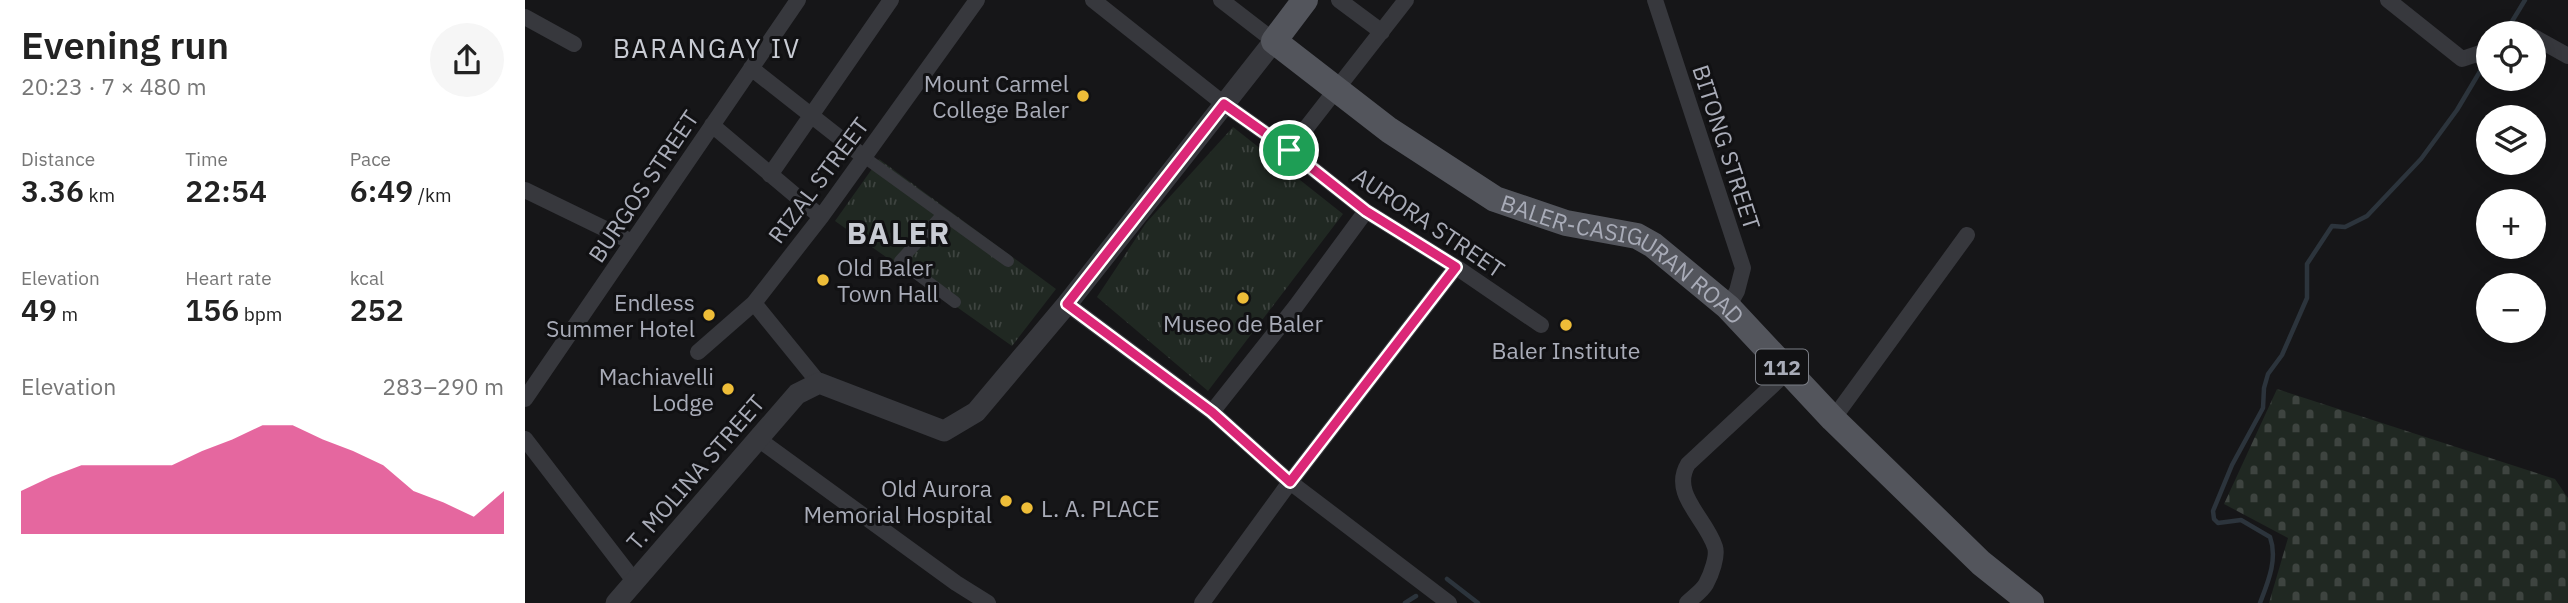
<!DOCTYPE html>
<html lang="en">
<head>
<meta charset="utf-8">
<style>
  body { margin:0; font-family:"IBM Plex Sans",sans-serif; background:#f6f6f6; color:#222; height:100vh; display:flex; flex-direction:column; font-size:26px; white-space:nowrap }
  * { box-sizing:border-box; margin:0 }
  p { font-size:23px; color:#767676 }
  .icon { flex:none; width:38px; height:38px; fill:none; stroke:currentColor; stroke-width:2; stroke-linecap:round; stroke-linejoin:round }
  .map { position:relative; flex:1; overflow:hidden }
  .drawer { display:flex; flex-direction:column; background:#fff; width:525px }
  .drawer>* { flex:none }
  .buttons { position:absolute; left:1951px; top:21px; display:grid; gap:14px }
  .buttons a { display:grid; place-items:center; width:70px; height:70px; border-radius:50%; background:#fff; box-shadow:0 4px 18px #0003; font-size:35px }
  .pin { position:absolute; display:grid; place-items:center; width:60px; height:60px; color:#fff; margin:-30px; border:4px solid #fff; border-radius:50%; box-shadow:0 2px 7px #0007 }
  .round { display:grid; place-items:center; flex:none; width:74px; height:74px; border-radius:37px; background:#f6f6f6 }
  .overview { display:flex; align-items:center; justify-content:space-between; height:119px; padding:0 21px }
  h1 { font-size:38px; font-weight:600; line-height:52px }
  .stats { display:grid; grid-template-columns:repeat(3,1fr); gap:10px; height:119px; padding:7px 21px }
  .stats div { display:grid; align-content:center }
  .stats b { font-size:30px; font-weight:600 }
  .stats small { font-size:19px; font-weight:400 }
  .stats p { font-size:19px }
  .chart { height:196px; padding:14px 21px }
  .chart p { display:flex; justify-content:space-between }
  .chart svg { width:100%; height:126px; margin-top:7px; fill:#db2777; opacity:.7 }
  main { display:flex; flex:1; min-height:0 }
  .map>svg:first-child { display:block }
  .grass { fill:url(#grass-tufts) }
  .cemetery { fill:url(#cemetery-stones) }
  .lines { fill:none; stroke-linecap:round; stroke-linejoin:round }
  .stream { stroke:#2c343c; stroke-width:4.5 }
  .pedestrian { stroke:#37383d; stroke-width:12 }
  .minor { stroke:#37383d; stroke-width:16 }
  .tertiary { stroke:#37383d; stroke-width:21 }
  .primary { stroke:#53555c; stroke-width:26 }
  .route-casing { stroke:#fff; stroke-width:14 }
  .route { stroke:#db2777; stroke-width:9 }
  .poi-dot { fill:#eebd38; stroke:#111113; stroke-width:2.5 }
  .labels { text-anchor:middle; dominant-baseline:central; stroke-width:6; stroke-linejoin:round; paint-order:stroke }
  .shield { fill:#111113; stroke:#7b7e86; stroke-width:2 }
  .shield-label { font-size:21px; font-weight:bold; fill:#a9acb8 }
  .poi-label { font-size:23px; fill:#a9acb8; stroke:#111113; text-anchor:end }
  .street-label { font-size:23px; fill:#a9acb8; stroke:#111113 }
  .quarter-label { font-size:26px; letter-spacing:2px; fill:#c9ccd4; stroke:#111113 }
  .district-label { font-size:30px; font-weight:bold; letter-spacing:2px; fill:#c9ccd4; stroke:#111113 }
</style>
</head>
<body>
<main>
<section class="drawer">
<div class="overview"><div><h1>Evening run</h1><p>20:23 · 7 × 480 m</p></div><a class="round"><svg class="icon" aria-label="share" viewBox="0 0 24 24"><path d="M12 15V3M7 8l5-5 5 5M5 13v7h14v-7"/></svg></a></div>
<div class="stats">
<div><p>Distance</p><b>3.36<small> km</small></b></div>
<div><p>Time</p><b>22:54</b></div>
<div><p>Pace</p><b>6:49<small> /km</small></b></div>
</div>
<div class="stats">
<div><p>Elevation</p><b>49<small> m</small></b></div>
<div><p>Heart rate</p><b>156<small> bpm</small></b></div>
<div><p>kcal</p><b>252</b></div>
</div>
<div class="chart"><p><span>Elevation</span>283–290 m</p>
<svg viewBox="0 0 160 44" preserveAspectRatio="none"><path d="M0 44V29L10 24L20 20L30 20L40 20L50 20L60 15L70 11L80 6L90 6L100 11L110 15L120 20L130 29L140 33L150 38L160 29V44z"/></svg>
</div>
</section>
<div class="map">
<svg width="2043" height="603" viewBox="0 0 2043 603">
  <defs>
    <pattern id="grass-tufts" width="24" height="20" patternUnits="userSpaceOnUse" patternTransform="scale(1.75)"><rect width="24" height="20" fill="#202822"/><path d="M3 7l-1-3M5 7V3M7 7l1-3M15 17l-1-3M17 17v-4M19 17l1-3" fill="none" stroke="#3e4440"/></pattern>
    <pattern id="cemetery-stones" width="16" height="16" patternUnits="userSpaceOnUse" patternTransform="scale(1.75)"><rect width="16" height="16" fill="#202822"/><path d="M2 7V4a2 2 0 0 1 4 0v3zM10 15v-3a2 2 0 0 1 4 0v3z" fill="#3e4440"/></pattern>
  </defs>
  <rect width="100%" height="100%" fill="#161618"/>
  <path class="grass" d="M 708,127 L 818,214 L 683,391 L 572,297 L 621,223 Z
    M 354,159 L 531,289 L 487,346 L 310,221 Z"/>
  <path class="cemetery" d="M 1752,389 L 2030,479 L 2043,498 L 2043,603 L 1744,603 L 1763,538 L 1699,504 Z"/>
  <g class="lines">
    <path class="stream" d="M 1980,33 L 2000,0
      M 922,579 L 953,603
      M 880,603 L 891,596
      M 1735,603 C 1743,582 1753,559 1745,537 L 1716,520 L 1693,523 L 1689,519 L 1688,511 L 1707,465 L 1738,408 L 1739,388 L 1743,374 L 1757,355 L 1782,298 L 1782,264 L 1807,226 L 1820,227 L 1842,216 L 1896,159 L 1932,110 L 1960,63"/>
    <path class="pedestrian" d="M 339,157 L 483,261
      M 418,214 L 375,261 L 430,302"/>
    <path class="minor" d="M 568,0 L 699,104 L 764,150 L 841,211 L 931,267 L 1016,325
      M 696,0 L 749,41
      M 814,0 L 857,32
      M 1130,0 L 1218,268 L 1212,291 L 1203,307
      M 1863,0 L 1937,59 L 1964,50
      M 0,17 L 49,44
      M 2009,37 L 2043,56
      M 226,68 L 339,157
      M 187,125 L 296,217
      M 764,150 L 881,0
      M 245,175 L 366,0
      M 0,190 L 107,242
      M 542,304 L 687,412 L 765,482 L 924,603
      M 173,352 L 229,303
      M 294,383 L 229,303 L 296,217 L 452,0
      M 0,399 L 273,0
      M 687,412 L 771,306 L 841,211
      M 1308,419 L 1442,235
      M 0,439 L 110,582
      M 233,439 L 431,583 L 463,603
      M 677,603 L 765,482 L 931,267
      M 1162,603 C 1168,597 1177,591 1181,584 C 1186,575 1193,556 1190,547 C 1181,518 1145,494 1163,464 L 1262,372"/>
    <path class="tertiary" d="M 91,603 L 272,394 L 294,383 L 419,431 L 451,412 L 542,304 L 749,41"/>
    <path class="primary" id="s1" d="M 780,0 L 749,41 L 864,130 L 970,199 L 1041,223 L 1112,236 L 1128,245 L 1203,307 L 1308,419 L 1456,563 L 1506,603"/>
  </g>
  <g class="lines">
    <g class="route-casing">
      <path id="route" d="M 699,104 L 764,150 L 841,211 L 931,267 L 765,482 L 687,412 L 542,304 Z"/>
    </g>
    <use href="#route" class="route"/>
  </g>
  <g class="poi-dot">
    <circle cx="558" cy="96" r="7"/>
    <circle cx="298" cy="280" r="7"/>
    <circle cx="718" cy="298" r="7"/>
    <circle cx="184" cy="315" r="7"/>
    <circle cx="1041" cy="325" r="7"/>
    <circle cx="203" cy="389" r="7"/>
    <circle cx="481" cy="501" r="7"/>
    <circle cx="502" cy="508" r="7"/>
  </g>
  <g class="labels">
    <rect class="shield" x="1231" y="349.5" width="52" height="35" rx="5"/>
    <g class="shield-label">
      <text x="1257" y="367">112</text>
    </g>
    <g class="poi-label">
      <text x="544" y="83">Mount Carmel<tspan x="544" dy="26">College Baler</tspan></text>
      <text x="312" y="267" text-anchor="start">Old Baler<tspan x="312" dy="26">Town Hall</tspan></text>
      <text x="170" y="302">Endless<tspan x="170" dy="26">Summer Hotel</tspan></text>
      <text x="718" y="323" text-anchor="middle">Museo de Baler</text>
      <text x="1041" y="350" text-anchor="middle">Baler Institute</text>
      <text x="189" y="376">Machiavelli<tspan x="189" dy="26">Lodge</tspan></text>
      <text x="467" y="488">Old Aurora<tspan x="467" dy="26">Memorial Hospital</tspan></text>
      <text x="516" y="508" text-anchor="start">L. A. PLACE</text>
    </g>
    <g class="street-label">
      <text transform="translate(1202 147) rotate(72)">BITONG STREET</text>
      <text transform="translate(293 180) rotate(-53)">RIZAL STREET</text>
      <text transform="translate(118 186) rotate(-56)">BURGOS STREET</text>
      <text transform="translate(904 222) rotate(34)">AURORA STREET</text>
      <text stroke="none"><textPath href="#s1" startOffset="467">BALER-CASIGURAN ROAD</textPath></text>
      <text transform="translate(170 472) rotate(-49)">T. MOLINA STREET</text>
    </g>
    <g class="quarter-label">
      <text x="182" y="48">BARANGAY IV</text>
    </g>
    <g class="district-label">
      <text x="374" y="232">BALER</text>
    </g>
  </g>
</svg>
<div class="buttons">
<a><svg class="icon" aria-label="locate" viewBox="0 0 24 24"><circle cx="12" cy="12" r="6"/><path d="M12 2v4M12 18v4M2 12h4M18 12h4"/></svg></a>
<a><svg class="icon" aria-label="layers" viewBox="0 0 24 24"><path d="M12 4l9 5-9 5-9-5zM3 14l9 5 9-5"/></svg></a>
<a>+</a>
<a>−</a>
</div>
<div class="pin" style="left:764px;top:150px;background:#1e9e55"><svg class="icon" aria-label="arrive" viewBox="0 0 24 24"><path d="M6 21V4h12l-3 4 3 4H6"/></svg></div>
</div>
</main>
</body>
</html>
